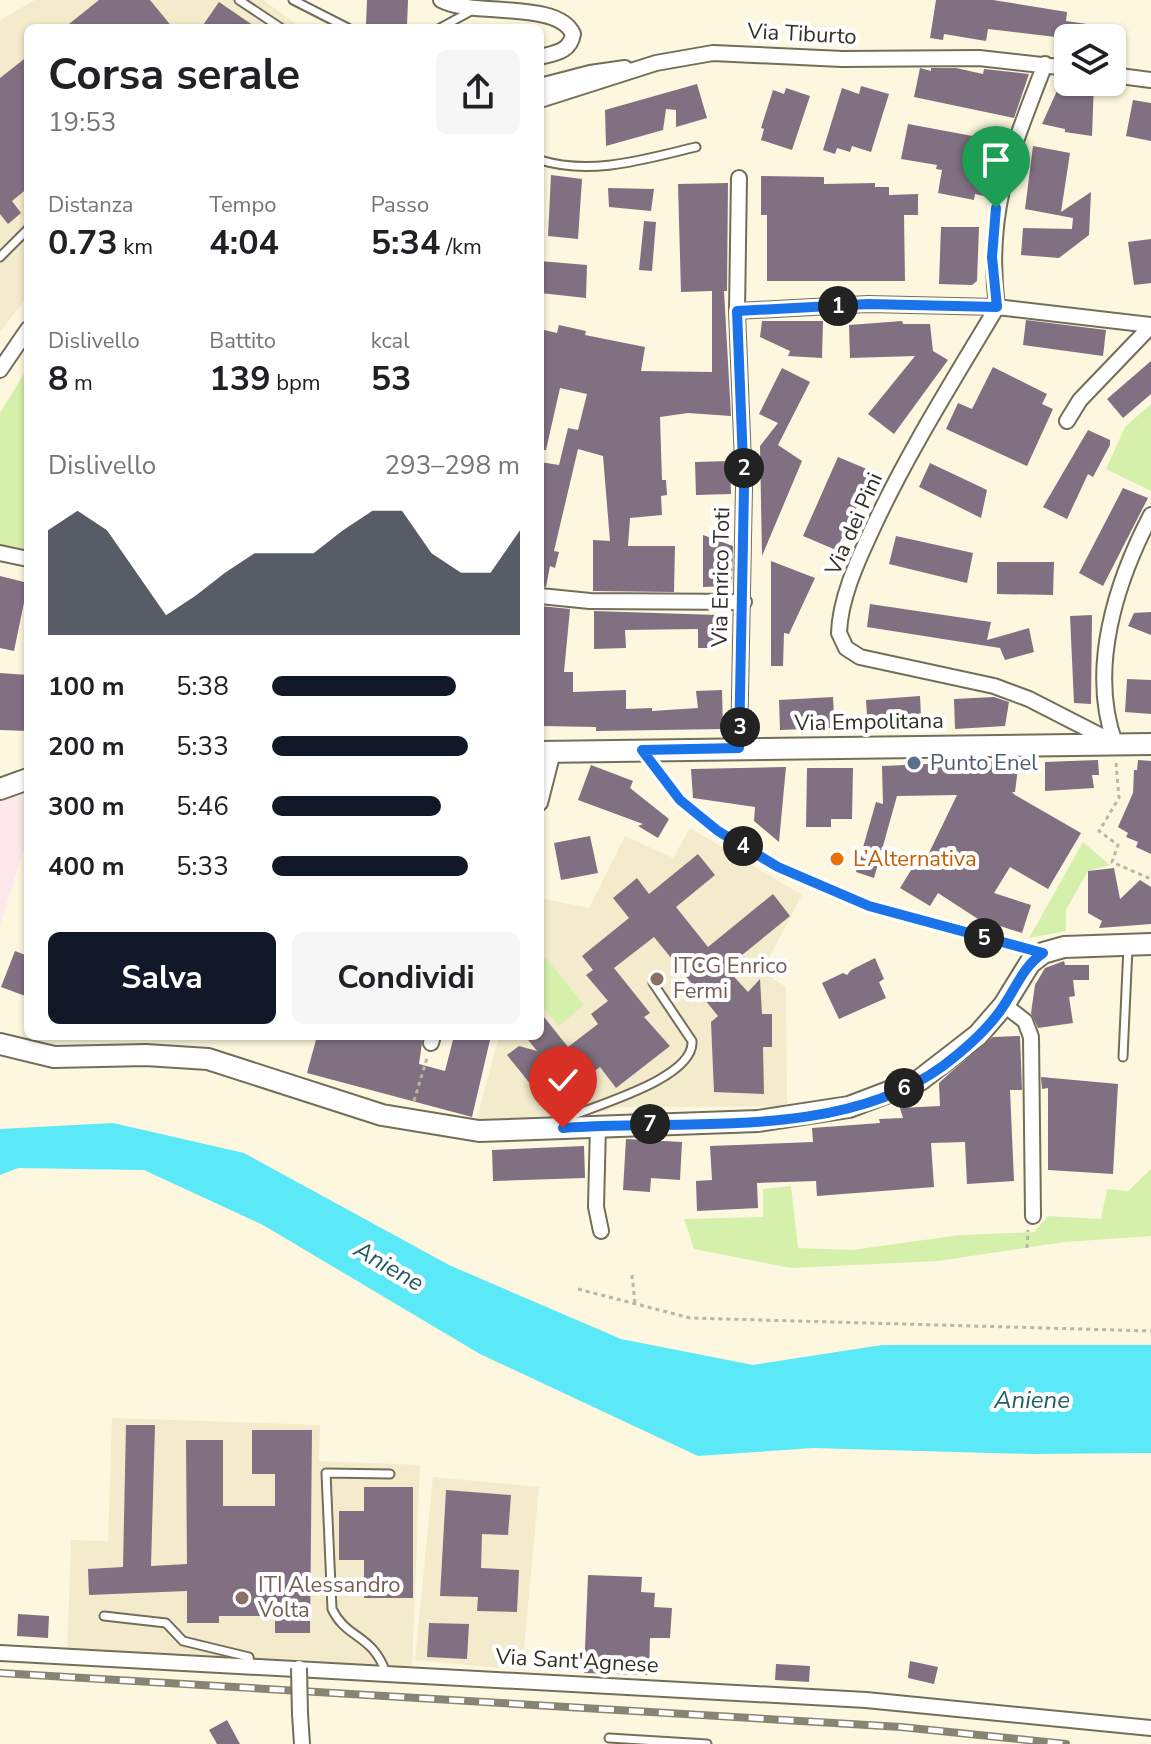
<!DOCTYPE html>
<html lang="it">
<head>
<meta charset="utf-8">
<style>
  body { margin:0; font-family:"Nunito Sans",sans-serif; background:#f6f6f6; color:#202124; height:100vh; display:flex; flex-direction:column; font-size:30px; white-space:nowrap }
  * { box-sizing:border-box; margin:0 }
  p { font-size:26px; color:#757577 }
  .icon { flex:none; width:44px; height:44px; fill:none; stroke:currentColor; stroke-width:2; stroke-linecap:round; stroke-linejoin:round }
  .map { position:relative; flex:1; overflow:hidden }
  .panel { position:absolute; left:24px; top:24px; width:520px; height:1016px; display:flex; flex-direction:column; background:#fff; border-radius:12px; box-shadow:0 2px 6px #0004 }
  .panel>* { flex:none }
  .tools { position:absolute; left:1054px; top:24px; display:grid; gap:16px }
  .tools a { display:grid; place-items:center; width:72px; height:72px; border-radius:12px; background:#fff; box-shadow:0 2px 6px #0004; font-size:40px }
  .pin { position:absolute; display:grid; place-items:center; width:68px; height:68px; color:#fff; margin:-82px -34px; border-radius:50% 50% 50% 0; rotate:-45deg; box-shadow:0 0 8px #0007 }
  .pin .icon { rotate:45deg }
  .km { position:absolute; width:40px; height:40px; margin:-20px; border-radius:50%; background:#222; color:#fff; font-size:22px; line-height:40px; text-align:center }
  .round { display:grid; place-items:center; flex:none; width:84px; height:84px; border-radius:12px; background:#f6f6f6 }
  .headline { display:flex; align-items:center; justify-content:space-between; height:136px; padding:0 24px }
  h1 { font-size:44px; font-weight:700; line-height:60px }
  .stats { display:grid; grid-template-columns:repeat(3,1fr); gap:12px; height:136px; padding:8px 24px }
  .stats div { display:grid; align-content:center }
  .stats b { font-size:34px; font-weight:700 }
  .stats small { font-size:22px; font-weight:400 }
  .stats p { font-size:22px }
  .chart { height:224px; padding:16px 24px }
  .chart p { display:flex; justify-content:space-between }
  .chart svg { width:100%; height:144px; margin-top:8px; fill:#111827; opacity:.7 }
  .primary-button { display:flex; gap:16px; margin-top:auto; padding:16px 24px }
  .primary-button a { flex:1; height:92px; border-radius:12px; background:#111827; color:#fff; font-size:32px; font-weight:700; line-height:92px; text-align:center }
  .primary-button a+a { background:#f6f6f6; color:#202124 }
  ul { padding:0 24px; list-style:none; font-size:26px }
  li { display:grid; grid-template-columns:128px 96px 1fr; align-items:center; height:60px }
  li i { height:20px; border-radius:10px; background:#111827 }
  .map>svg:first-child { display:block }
  .commercial { fill:#fce7eb }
  .built { fill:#f3ebcc }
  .green { fill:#d5f0aa }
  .water { fill:#5be9f7 }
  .building { fill:#807081 }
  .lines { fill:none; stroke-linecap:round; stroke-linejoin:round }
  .lane-casing { stroke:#736e59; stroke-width:11 }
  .street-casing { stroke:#736e59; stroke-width:18 }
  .secondary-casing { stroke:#736e59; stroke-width:24 }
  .path { stroke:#bbb6a3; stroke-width:3; stroke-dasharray:4 4; stroke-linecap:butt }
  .lane { stroke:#fff; stroke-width:7 }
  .street { stroke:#fff; stroke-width:14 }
  .secondary { stroke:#fff; stroke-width:20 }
  .rail-casing { stroke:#888474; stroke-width:8 }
  .rail { stroke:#fff; stroke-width:5; stroke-dasharray:15; stroke-linecap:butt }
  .street-bridge-casing { stroke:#736e59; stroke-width:18; stroke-linecap:butt }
  .street-bridge { stroke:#fff; stroke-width:14 }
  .route-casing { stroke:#fff; stroke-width:16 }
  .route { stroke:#1a73e8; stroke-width:10 }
  .service-dot { fill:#5c6f8a; stroke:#fff; stroke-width:3 }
  .food-dot { fill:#e8710a; stroke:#fff; stroke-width:3 }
  .education-dot { fill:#8d6e63; stroke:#fff; stroke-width:3 }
  .labels { text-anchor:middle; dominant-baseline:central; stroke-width:8; stroke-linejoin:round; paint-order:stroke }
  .street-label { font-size:22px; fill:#323026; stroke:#fff }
  .service-label { font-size:22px; fill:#4e5e75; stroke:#fff; text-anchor:start }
  .food-label { font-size:22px; fill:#c56008; stroke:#fff; text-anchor:start }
  .education-label { font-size:22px; fill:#785e54; stroke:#fff; text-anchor:start }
  .water-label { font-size:24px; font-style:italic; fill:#225d63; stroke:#fff }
</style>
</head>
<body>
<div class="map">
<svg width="1151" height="1744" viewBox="0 0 1151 1744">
  <rect width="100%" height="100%" fill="#fdf7df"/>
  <path class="commercial" d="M 28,793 L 28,837 L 0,925 L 0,802 Z"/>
  <path class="built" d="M 35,0 L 263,0 L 302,28 L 28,28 L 28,296 L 0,332 L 0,20 Z
    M 690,828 L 802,895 L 762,971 L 786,987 L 787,1106 L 619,1107 L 564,1122 L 476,1122 L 499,1036 L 540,1036 L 540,898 L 589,908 L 625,836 L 673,858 Z
    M 112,1418 L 320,1425 L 319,1461 L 420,1465 L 412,1667 L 67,1655 L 71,1540 L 108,1541 Z
    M 433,1477 L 539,1487 L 522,1670 L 415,1660 Z"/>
  <path class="green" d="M 28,367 L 28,552 L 0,544 L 0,413 Z
    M 1151,404 L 1151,491 L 1106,469 L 1125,427 Z
    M 1083,842 L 1110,865 L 1088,871 L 1066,910 L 1066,931 L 1029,938 Z
    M 546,958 L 584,1005 L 559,1026 L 540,1003 L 540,963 Z
    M 1151,1169 L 1151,1236 L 1065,1242 L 938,1261 L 791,1268 L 694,1249 L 684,1219 L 763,1217 L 763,1189 L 791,1186 L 798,1248 L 852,1250 L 960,1235 L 1034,1232 L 1048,1216 L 1101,1219 L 1107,1189 L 1128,1191 Z"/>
  <path class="water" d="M 113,1123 L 244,1153 L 449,1265 L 621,1339 L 753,1365 L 882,1345 L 1151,1345 L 1151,1453 L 1031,1454 L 813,1448 L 698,1456 L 480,1354 L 263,1225 L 144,1170 L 18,1168 L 0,1175 L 0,1129 Z"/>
  <path class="building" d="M 99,0 L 150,0 L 173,28 L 64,28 Z
    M 367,0 L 408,0 L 407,26 L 366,24 Z
    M 936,0 L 993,0 L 1067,12 L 1066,21 L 1094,25 L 1092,38 L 1064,38 L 988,29 L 986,41 L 944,34 L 943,40 L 930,38 Z
    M 219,2 L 257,28 L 201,28 Z
    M 28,56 L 28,188 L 12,201 L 21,213 L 8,224 L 0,214 L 0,78 Z
    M 920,68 L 931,71 L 931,68 L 956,68 L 983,74 L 984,69 L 1029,74 L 1014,118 L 914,97 Z
    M 1061,82 L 1094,82 L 1092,136 L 1065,132 L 1065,129 L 1042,124 Z
    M 697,84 L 707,118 L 676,127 L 676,110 L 666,109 L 663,130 L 606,146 L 605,110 Z
    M 861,86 L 889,94 L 871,152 L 852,146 L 850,152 L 837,148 L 835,154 L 823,150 L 842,88 L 859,94 Z
    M 786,88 L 810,96 L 792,150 L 761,140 L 764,129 L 761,128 L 773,90 L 784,94 Z
    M 1133,100 L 1151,103 L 1151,141 L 1126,136 Z
    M 908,124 L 994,140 L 984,196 L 975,194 L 974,200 L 938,193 L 942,170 L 936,169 L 937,165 L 901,159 Z
    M 1033,146 L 1070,153 L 1061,212 L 1091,192 L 1089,235 L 1059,258 L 1021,255 L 1023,228 L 1072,229 L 1073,218 L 1025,209 Z
    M 551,175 L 582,179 L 578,239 L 548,236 Z
    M 761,176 L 824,177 L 824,184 L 875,183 L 875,187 L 889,187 L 889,195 L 918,194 L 918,215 L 904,215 L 905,281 L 767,281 L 767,215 L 761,215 Z
    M 728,183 L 727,291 L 724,291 L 731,416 L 688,413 L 660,417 L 662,480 L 666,480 L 667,495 L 661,496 L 662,515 L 630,518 L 628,546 L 675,546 L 674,592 L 593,591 L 593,540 L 610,541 L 603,456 L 578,449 L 554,551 L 559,552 L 555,568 L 550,566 L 546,587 L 540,586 L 540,462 L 559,465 L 568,428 L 578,430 L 587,394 L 560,388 L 546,450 L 540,450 L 540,329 L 557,333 L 559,325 L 586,331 L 585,335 L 645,347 L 641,371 L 712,372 L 712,291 L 681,292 L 678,184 Z
    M 608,188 L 654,189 L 651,211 L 609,207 Z
    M 644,221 L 656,222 L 652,271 L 639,270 Z
    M 941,227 L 979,227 L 977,281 L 972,285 L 939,284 Z
    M 1151,239 L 1151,283 L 1134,285 L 1128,242 Z
    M 540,261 L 587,265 L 586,298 L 540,293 Z
    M 1026,320 L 1106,330 L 1103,356 L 1023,345 Z
    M 762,321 L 823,321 L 822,358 L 788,356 L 790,351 L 760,337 Z
    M 902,321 L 903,324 L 930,324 L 933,351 L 948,360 L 894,434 L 868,414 L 915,356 L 850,358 L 849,325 Z
    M 1151,361 L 1151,394 L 1123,418 L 1107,399 Z
    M 993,367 L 1047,394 L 1042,404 L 1053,409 L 1027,466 L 946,429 L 958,403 L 972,409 Z
    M 782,368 L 810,382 L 778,445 L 802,461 L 762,556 L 760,446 L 778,423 L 759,414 Z
    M 1088,430 L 1110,440 L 1110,445 L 1093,477 L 1088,474 L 1067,519 L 1043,507 Z
    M 838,457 L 874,472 L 836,550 L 803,536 Z
    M 730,461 L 731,494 L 696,495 L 695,462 Z
    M 930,463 L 987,490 L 981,518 L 919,487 Z
    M 1123,488 L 1148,498 L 1103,586 L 1079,573 Z
    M 703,535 L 733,546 L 732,586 L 703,587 Z
    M 896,536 L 973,553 L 967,583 L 889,564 Z
    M 771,561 L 815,578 L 789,634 L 784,633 L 783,666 L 771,666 Z
    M 997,562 L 1054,562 L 1053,595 L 997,594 Z
    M 0,576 L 28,583 L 14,651 L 0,648 Z
    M 870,604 L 991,622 L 987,640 L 1029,628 L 1034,652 L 1005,660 L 1000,648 L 867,627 Z
    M 540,606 L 570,609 L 564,672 L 573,672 L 573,692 L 626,690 L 626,709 L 652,708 L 652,711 L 698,708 L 696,691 L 722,690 L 723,729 L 596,731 L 596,727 L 540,726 Z
    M 594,611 L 717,615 L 720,648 L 698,648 L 698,629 L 625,630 L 626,648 L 594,649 Z
    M 1151,612 L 1151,635 L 1128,626 L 1134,613 Z
    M 1092,615 L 1091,704 L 1074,703 L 1070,616 Z
    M 0,673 L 28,675 L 28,731 L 0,730 Z
    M 1127,679 L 1151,680 L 1151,714 L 1125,712 Z
    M 920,696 L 921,716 L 916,716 L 917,728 L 868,731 L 866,700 Z
    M 833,697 L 834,716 L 830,716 L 831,728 L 780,730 L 779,700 Z
    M 994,697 L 1009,702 L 1005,726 L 955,729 L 954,699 Z
    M 1019,760 L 1015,792 L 1012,792 L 1015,795 L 1081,833 L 1048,889 L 1010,867 L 994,893 L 1031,905 L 1022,933 L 978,919 L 938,893 L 930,906 L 900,888 L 921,854 L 927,857 L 957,795 L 897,796 L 874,878 L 856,872 L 876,802 L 883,804 L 882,766 Z
    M 1098,760 L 1099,775 L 1092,775 L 1094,788 L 1045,791 L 1045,762 Z
    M 1138,760 L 1151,761 L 1151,854 L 1136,847 L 1138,842 L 1126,837 L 1128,833 L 1118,827 L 1133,793 L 1134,770 L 1137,770 Z
    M 591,765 L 633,781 L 630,788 L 669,819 L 658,838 L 638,826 L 643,824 L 578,800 Z
    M 786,767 L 779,842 L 754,821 L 755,807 L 693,798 L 691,769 Z
    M 807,768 L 853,768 L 852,819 L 831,819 L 831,827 L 806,827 Z
    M 590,836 L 598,873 L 561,880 L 554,843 Z
    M 698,854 L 715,875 L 676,907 L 708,947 L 773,894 L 790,916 L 726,968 L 748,992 L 760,979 L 762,1014 L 772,1014 L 772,1047 L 763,1047 L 764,1094 L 714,1092 L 711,1022 L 718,1016 L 654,937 L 614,968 L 650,1013 L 644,1017 L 670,1046 L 616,1088 L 600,1067 L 548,1106 L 507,1055 L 519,1046 L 537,1051 L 525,1036 L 540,1036 L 540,1012 L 568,1047 L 598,1024 L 591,1014 L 608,1001 L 586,975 L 593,970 L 582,956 L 629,918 L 613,898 L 637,878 L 649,894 Z
    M 1114,868 L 1120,899 L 1140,880 L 1151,887 L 1151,924 L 1099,928 L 1102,921 L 1088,913 L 1088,871 Z
    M 15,951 L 28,956 L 28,997 L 1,987 Z
    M 875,958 L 884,979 L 879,982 L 886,998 L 839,1019 L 822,983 L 843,973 L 847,975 L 851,970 Z
    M 1064,961 L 1065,965 L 1089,965 L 1089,980 L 1073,980 L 1075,996 L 1069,997 L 1073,1023 L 1038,1028 L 1031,1013 L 1035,985 L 1045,968 Z
    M 317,1036 L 423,1036 L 419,1064 L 445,1071 L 454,1036 L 490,1040 L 472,1117 L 307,1073 Z
    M 1020,1036 L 1022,1090 L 1010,1090 L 1014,1181 L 967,1184 L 965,1142 L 931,1143 L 934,1187 L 817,1196 L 816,1181 L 757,1183 L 758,1208 L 697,1211 L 696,1181 L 712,1180 L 710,1146 L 813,1142 L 812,1128 L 880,1123 L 879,1119 L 903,1118 L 900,1108 L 940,1106 L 939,1083 L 952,1071 L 993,1037 Z
    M 1041,1077 L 1118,1084 L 1113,1174 L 1048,1170 L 1048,1088 L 1042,1089 Z
    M 626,1139 L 682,1142 L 680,1180 L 651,1178 L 650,1192 L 623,1190 Z
    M 584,1146 L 585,1178 L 493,1181 L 492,1150 Z
    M 126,1425 L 155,1425 L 151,1566 L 187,1564 L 186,1440 L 223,1440 L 223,1506 L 275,1506 L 275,1474 L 252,1474 L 252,1430 L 312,1430 L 310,1633 L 275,1633 L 275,1616 L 219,1616 L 219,1623 L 187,1623 L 187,1591 L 89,1595 L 88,1569 L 123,1567 Z
    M 364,1487 L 413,1487 L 413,1598 L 364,1598 L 364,1560 L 339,1560 L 339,1511 L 364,1511 Z
    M 446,1490 L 511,1495 L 508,1535 L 482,1534 L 481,1568 L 519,1570 L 517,1612 L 477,1611 L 478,1597 L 440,1596 Z
    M 588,1575 L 642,1577 L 641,1592 L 655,1593 L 654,1607 L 672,1608 L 670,1638 L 650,1638 L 649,1675 L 584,1673 Z
    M 18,1614 L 49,1616 L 48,1638 L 17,1636 Z
    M 429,1623 L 469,1624 L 467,1659 L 427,1657 Z
    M 910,1661 L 938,1667 L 934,1684 L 908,1678 Z
    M 776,1664 L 810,1666 L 809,1682 L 775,1680 Z
    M 227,1720 L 240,1744 L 217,1744 L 209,1730 Z"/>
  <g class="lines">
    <g class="lane-casing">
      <path id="lane" d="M 239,0 L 281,28
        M 293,0 L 348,28
        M 440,28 L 473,10
        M 540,160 C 592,176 645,159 696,147
        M 0,257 L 28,229
        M 647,756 L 680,800 L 718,831 L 778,867 L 869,906 L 1037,951
        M 1123,1057 L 1128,947
        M 559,1121 C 588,1107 695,1080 692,1041 L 653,983
        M 104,1616 L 166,1623 L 183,1641 L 249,1657 L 251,1666
        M 386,1673 C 372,1633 347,1640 332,1609 L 326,1473 L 390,1474
        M 609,1738 L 707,1744"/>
    </g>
    <g class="street-casing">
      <path id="street" d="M 441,0 C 473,17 558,0 573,34 C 570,52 555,53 540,57
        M 1112,75 L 1151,80
        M 540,86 L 590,73 L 625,68
        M 540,100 L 656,63 L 713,53 L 842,59 L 979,58 L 1068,68
        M 739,178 L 737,311 L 744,488 L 739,748
        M 997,307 C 953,381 906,455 870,534 C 856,564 840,600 839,633 L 846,648 L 860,657 L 994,686 L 1029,699 L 1113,742
        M 997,307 C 985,210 1011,153 1045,64
        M 737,311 L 868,304 L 997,307 L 1151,325
        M 0,370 L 28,329
        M 1067,421 L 1080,400 L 1151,326
        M 0,553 L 28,559
        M 540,596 L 590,601 L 744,602
        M 1115,743 C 1088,669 1116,582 1151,515
        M 540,803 L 553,752
        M 1004,1005 L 1025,1021 L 1031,1037 L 1033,1216
        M 431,1043 L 433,1036
        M 598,1125 L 596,1207 L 601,1231
        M 0,1653 L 866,1700 L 1151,1728
        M 300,1714 L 302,1744"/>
    </g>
    <g class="secondary-casing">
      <path id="secondary" d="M 540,752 L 1151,744
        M 0,789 L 28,779
        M 0,1044 L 54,1057 L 146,1055 L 208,1059 L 382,1115 L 479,1131 L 758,1121 L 849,1107 L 920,1080 L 978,1035 L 1004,1005 L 1030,963 L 1043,953 L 1064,947 L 1151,944"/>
    </g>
    <path class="path" d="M 1116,763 L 1119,798 L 1099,831 L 1118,845 L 1112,862 L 1151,879
      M 414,1101 L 427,1058
      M 1027,1248 L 1028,1230
      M 632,1275 L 635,1303
      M 578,1289 L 690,1318 L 1151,1331"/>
    <use href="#lane" class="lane"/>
    <use href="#street" class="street"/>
    <use href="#secondary" class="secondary"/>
    <g class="rail-casing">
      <path id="rail" d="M 0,1673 L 901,1727 L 1066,1744"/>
    </g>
    <use href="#rail" class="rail"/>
    <g class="street-bridge-casing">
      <path id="street-bridge" d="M 299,1668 L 300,1714"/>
    </g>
    <use href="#street-bridge" class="street-bridge"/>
  </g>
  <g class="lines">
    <g class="route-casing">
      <path id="route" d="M 563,1128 C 684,1119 840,1141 943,1066 C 964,1050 985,1032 1000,1011 C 1015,991 1022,967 1043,953 L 869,906 L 778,867 L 718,831 L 680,800 L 642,750 L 739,748 L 744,488 L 737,311 L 868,304 L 997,307 L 992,257 L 996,208"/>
    </g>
    <use href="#route" class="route"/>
  </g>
  <circle class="service-dot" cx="914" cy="763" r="8"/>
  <circle class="food-dot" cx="837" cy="859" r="8"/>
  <g class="education-dot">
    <circle cx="657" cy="979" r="8"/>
    <circle cx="242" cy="1598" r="8"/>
  </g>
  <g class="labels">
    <g class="street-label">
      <text transform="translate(802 34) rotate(3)">Via Tiburto</text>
      <text transform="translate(854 524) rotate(-66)">Via dei Pini</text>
      <text transform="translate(721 577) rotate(-89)">Via Enrico Toti</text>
      <text transform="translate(869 722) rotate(-1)">Via Empolitana</text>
      <text transform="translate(577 1661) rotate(3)">Via Sant'Agnese</text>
    </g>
    <g class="service-label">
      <text x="930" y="763">Punto Enel</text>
    </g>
    <g class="food-label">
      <text x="853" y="859">L’Alternativa</text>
    </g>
    <g class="education-label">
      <text x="673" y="966">ITCG Enrico<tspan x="673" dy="25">Fermi</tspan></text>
      <text x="258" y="1585">ITI Alessandro<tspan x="258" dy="25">Volta</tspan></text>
    </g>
    <g class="water-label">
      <text transform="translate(389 1266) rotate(30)">Aniene</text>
      <text x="1032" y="1400">Aniene</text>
    </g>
  </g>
</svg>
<div class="tools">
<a><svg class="icon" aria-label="layers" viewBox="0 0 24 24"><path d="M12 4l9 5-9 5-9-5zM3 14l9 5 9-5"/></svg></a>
</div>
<div class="pin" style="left:996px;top:208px;background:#1e9e55"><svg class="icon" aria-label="arrive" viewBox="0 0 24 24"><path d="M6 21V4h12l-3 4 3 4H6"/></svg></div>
<div class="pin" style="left:563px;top:1128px;background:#d93025"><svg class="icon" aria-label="check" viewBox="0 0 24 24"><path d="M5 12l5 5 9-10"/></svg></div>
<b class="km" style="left:838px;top:306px">1</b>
<b class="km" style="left:744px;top:468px">2</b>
<b class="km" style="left:740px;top:727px">3</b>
<b class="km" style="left:743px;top:846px">4</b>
<b class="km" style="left:984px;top:938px">5</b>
<b class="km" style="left:904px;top:1088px">6</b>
<b class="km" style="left:650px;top:1124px">7</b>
<section class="panel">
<div class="headline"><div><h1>Corsa serale</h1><p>19:53</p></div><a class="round"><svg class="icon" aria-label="share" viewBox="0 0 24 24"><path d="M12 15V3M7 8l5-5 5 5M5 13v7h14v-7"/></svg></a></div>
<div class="stats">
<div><p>Distanza</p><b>0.73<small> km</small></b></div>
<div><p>Tempo</p><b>4:04</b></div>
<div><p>Passo</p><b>5:34<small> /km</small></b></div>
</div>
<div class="stats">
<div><p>Dislivello</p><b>8<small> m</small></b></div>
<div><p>Battito</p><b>139<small> bpm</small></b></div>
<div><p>kcal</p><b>53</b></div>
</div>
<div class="chart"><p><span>Dislivello</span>293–298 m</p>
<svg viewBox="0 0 160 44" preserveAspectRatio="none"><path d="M0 44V12L10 6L20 12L30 25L40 38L50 32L60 25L70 19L80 19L90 19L100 12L110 6L120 6L130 19L140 25L150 25L160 12V44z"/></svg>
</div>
<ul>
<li><b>100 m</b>5:38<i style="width:74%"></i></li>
<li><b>200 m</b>5:33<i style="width:79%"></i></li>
<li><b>300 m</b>5:46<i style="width:68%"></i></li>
<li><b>400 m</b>5:33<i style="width:79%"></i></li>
</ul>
<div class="primary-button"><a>Salva</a><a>Condividi</a></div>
</section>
</div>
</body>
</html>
